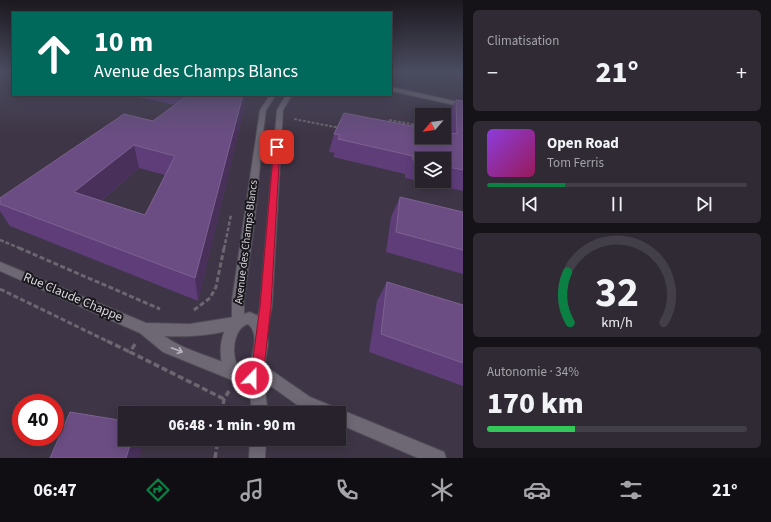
<!DOCTYPE html>
<html lang="fr">
<meta charset="utf-8">
<style>
:root{--surface:#27222c;--page:#2f2a34;--text:#f1f3f6;--muted:#a4a4a9;--line:#433f48;--accent:#0b8043}
body{margin:0;font-family:"Source Sans 3",sans-serif;background:var(--page);color:var(--text);height:100vh;display:flex;flex-direction:column;font-size:15px;white-space:nowrap}
*{box-sizing:border-box;margin:0}
p{font-size:13px;color:var(--muted)}
.icon{flex:none;width:22px;height:22px;fill:none;stroke:currentColor;stroke-width:2;stroke-linecap:round;stroke-linejoin:round}
.map{position:relative;flex:1;overflow:hidden}
.sheet{display:flex;flex-direction:column;gap:10px;padding:10px;background:#151318;width:308px}
.sheet>*{flex:none}
.guide{position:absolute;left:12px;top:12px;width:380px;height:84px;border-radius:0px;box-shadow:0 2px 10px #0003,0 0 0 1px var(--line);background:#00695c;color:#fff;overflow:hidden}
.needle{width:26px;rotate:242deg}
.fabs{position:absolute;left:415px;top:108px;display:grid;gap:8px}
.fabs a{display:grid;place-items:center;width:36px;height:36px;border-radius:0px;background:var(--surface);box-shadow:0 2px 10px #0003,0 0 0 1px var(--line);font-size:20px}
.speed{position:absolute;left:12px;top:394px;display:flex;gap:8px;font-size:20px;font-weight:700;text-align:center}
.speed>*{display:grid;place-content:center;width:52px;height:52px;border-radius:50%;background:var(--surface);box-shadow:0 2px 10px #0003,0 0 0 1px var(--line);line-height:1}
.speed .limit{border:6px solid #d22;background:#fff;color:#111}
.pin{position:absolute;display:grid;place-items:center;width:34px;height:34px;color:#fff;margin:-17px;border-radius:8px;box-shadow:0 2px 6px #0006}
.me{position:absolute;width:44px;margin:-22px;rotate:22deg;stroke-linejoin:round;filter:drop-shadow(0 0 3px #0008)}
.turn{display:flex;align-items:center;gap:14px;height:84px;padding:0 16px;font-size:18px}
.turn .icon{width:52px;height:52px;stroke-width:2.5}
.turn b{display:block;font-size:28px;line-height:34px}
.big{font-size:30px;font-weight:800;line-height:1.1}
.sheet .card{flex:1;display:flex;flex-direction:column;justify-content:center;gap:6px;min-width:0;padding:0 14px;border-radius:6px;background:var(--page)}
.sheet .dial{align-items:center;gap:0}
.dial svg{height:104px;overflow:visible;fill:none;stroke:var(--line);stroke-width:7;stroke-linecap:round;text-anchor:middle}
.dial text{fill:var(--text);stroke:none}
.song{display:flex;align-items:center;gap:12px}
.cover{width:48px;height:48px;border-radius:6px;background:linear-gradient(135deg,hsl(270 70% 55%),hsl(330 70% 35%))}
.played{height:4px;border-radius:2px;background:linear-gradient(90deg,var(--accent) 30%,var(--line) 30%)}
.keys{display:flex;justify-content:space-around;direction:ltr}
.heat{display:flex;justify-content:space-between;align-items:center;font-size:22px;direction:ltr}
.charge{height:6px;border-radius:3px;background:linear-gradient(90deg,#34c759 34%,var(--line) 0)}
.trip{position:absolute;left:118px;top:406px;width:228px;height:40px;border-radius:0px;background:var(--surface);box-shadow:0 2px 10px #0003,0 0 0 1px var(--line);font-weight:800;line-height:40px;text-align:center}
.menu{display:flex;height:64px;justify-content:space-around;align-items:center;background:#100e12;color:var(--muted)}
.menu .icon{width:28px;height:28px}
.menu .on{color:var(--accent)}
.menu b{font-size:18px;color:var(--text)}
main{display:flex;flex:1;min-height:0}
.map>svg:first-child{display:block}
.built{fill:#3e3546;fill-rule:evenodd}
.lines{fill:none;stroke-linecap:round;stroke-linejoin:round}
.lane-casing{stroke:#504c56;stroke-width:2}
.street-casing{stroke:#504c56;stroke-width:2}
.secondary-casing{stroke:#504c56;stroke-width:2}
.path-far4{stroke:#6b6670;stroke-width:1.5;stroke-dasharray:2.5 1;stroke-linecap:butt}
.path-far3{stroke:#6b6670;stroke-width:2;stroke-dasharray:3 1.5;stroke-linecap:butt}
.path-far2{stroke:#6b6670;stroke-width:2.5;stroke-dasharray:4 2;stroke-linecap:butt}
.path-far1{stroke:#6b6670;stroke-width:3;stroke-dasharray:5 2.5;stroke-linecap:butt}
.path{stroke:#6b6670;stroke-width:3.5;stroke-dasharray:6 3;stroke-linecap:butt}
.lane{fill:#6e6875;fill-rule:evenodd}
.street{fill:#6e6875;fill-rule:evenodd}
.secondary{fill:#6e6875;fill-rule:evenodd}
.wall{fill:#5e3d79;fill-rule:evenodd}
.shaded-wall{fill:#48305b}
.building{fill:#6b4d83;stroke:#7d6291;fill-rule:evenodd}
.oneway{stroke:#b9b5be}
.route{fill:#e11d48;stroke:#92132f}
.labels{text-anchor:middle;dominant-baseline:central;stroke-width:4;stroke-linejoin:round;paint-order:stroke}
.street-label{font-size:11px;fill:#d9d6dd;stroke:#1a171d}
.near-street-label{font-size:13px;fill:#d9d6dd;stroke:#1a171d}
</style>
<main>
<div class="map">
<svg width="463" height="458" viewBox="0 0 463 458">
<rect width="100%" height="100%" fill="#342e3a"/>
<path class="built" d="M0,71H13V95H391V71H463V458H0ZM422,115H444V137H422ZM422,159H444V181H422ZM21,403H55V437H21ZM125,413H339V439H125Z"/>
<g class="lines">
<defs>
<polygon id="lane" points="258,361 310,397 444,452 446,458 418,458 339,424 339,413 313,413 300,407 253,373 251,368 253,363"/>
<path id="street" d="M0,262L146,323L190,324L234,317L239,319L240,323L239,327C215,336 189,337 164,336C185,351 214,357 237,368L239,373L237,378L232,380L163,352L140,333L0,271Z"/>
<g id="secondary">
<polygon points="391,87 463,103 463,107 391,91"/>
<path d="M270,95H276L266,110L263,133L255,217L244,300V314L250,312L258,316L260,306L277,110L286,95H292L283,110L272,306L267,331L268,344L263,375L268,413H252L249,385L245,387C241,385 234,384 231,380C216,364 218,335 232,319V300L260,110ZM248,324C261,335 251,355 249,370L245,372C229,367 231,328 248,324Z"/>
<polygon points="250,439 266,439 265,458 249,458"/>
</g>
</defs>
<use href="#lane" class="lane-casing"/>
<use href="#street" class="street-casing"/>
<use href="#secondary" class="secondary-casing"/>
<polyline class="path-far4" points="416,108 416,117"/>
<g class="path-far3">
<polyline points="416,116 416,129"/>
<polyline points="294,119 340,128"/>
<polyline points="389,120 416,125"/>
</g>
<g class="path-far2">
<polyline points="0,240 22,249"/>
<polyline points="224,249 231,215"/>
</g>
<g class="path-far1">
<polyline points="19,248 160,309"/>
<polyline points="0,289 109,342"/>
<polyline points="194,310 210,298 216,287 224,248"/>
</g>
<g class="path">
<polyline points="107,341 130,352"/>
<polyline points="135,344 130,352 224,399"/>
<polyline points="222,413 224,399 229,391"/>
<polyline points="215,458 218,439"/>
</g>
<use href="#lane" class="lane"/>
<use href="#street" class="street"/>
<use href="#secondary" class="secondary"/>
</g>
<g class="wall">
<polygon points="456,71 463,71 463,79 457,79"/>
<path d="M134,95H247L198,301L10,226L0,211V198L153,121L175,105L134,96ZM139,168L165,175L145,215L101,201Z"/>
<path d="M456,100L463,101V191L405,178V174L333,157L335,153L329,152L334,134L448,132V116ZM422,159H444V181H422Z"/>
<polygon points="400,197 463,212 463,274 386,252 391,217"/>
<polygon points="387,282 463,305 463,386 369,352 377,301"/>
</g>
<g class="shaded-wall">
<polygon points="243,95 247,95 198,301 195,278"/>
<polygon points="134,145 139,168 84,215 74,192"/>
<polygon points="132,439 145,439 139,458 126,458"/>
</g>
<g class="building">
<path d="M188,95H243L195,278L0,204V198L124,114L153,121ZM134,145L175,156L145,215L74,192Z"/>
<polygon points="456,100 463,101 463,170 444,166 444,159 422,159 422,162 413,160 413,156 338,139 340,135 334,134 344,113 422,128 422,137 444,137 444,132 457,134"/>
<polygon points="400,197 463,212 463,250 396,232"/>
<polygon points="387,282 463,305 463,363 381,334"/>
<polygon points="70,412 125,421 125,439 132,439 126,458 50,458"/>
</g>
<defs><path id="oneway-shaft" d="M-6 0H5M1.5-3L5.5 0L1.5 3" fill="none" stroke-width="1.6" stroke-linecap="round" stroke-linejoin="round"/></defs>
<use class="oneway" href="#oneway-shaft" transform="translate(177 350) rotate(21)"/>
<linearGradient id="sky" x2="0" y2="1"><stop stop-color="#1d1920"/><stop offset="0.53" stop-color="#4a4c60"/><stop offset="1" stop-color="#4a4c60" stop-opacity="0"/></linearGradient>
<rect width="463" height="135" fill="url(#sky)"/>
<polygon class="route" points="274,145 280,147 271,306 264,368 257,382 252,384 247,382 245,378 252,366 260,306"/>
<g class="labels">
<g class="street-label">
<text transform="translate(246 242) rotate(-83)">Avenue des Champs Blancs</text>
</g>
<g class="near-street-label">
<text transform="translate(73 297) rotate(23)">Rue Claude Chappe</text>
</g>
</g>
</svg>
<div class="fabs">
<a><svg class="needle" viewBox="-14 -14 28 28"><path d="M0-13l5 13h-10z" fill="#e53935"/><path d="M0 13l5-13h-10z" fill="#a4a4a9"/></svg></a>
<a><svg class="icon" aria-label="layers" viewBox="0 0 24 24"><path d="M12 4l9 5-9 5-9-5zM3 14l9 5 9-5"/></svg></a>
</div>
<div class="speed"><div class="limit">40</div></div>
<div class="pin" style="left:277px;top:147px;background:#d93025"><svg class="icon" aria-label="arrive" viewBox="0 0 24 24"><path d="M6 21V4h12l-3 4 3 4H6"/></svg></div>
<svg class="me" style="left:252px;top:378px" viewBox="-20 -20 40 40"><circle r="17" fill="#e11d48" stroke="#fff" stroke-width="3"/><path d="M0-11L8 9 0 5-8 9z" fill="#fff"/></svg>
<div class="trip">06:48 · 1 min · 90 m</div>
<div class="guide">
<div class="turn"><svg class="icon" aria-label="ahead" viewBox="0 0 24 24"><path d="M12 20V5M6 11l6-6 6 6"/></svg><div><b>10 m</b>Avenue des Champs Blancs</div></div>
</div>
</div>
<section class="sheet">
<div class="card"><p>Climatisation</p>
<div class="heat"><a>−</a><b class="big">21°</b><a>+</a></div>
</div>
<div class="card">
<div class="song"><i class="cover"></i><div><b>Open Road</b><p>Tom Ferris</p></div></div>
<div class="played"></div>
<div class="keys"><svg class="icon" aria-label="previous" viewBox="0 0 24 24"><path d="M18 5L8 12l10 7zM5 5v14"/></svg><svg class="icon" aria-label="pause" viewBox="0 0 24 24"><path d="M8 5v14M16 5v14"/></svg><svg class="icon" aria-label="next" viewBox="0 0 24 24"><path d="M6 5l10 7-10 7zM19 5v14"/></svg></div>
</div>
<div class="card dial"><svg viewBox="0 0 100 80">
<path d="M14 69A42 42 0 1 1 86 69"/>
<path d="M14 69A42 42 0 0 1 12 30" stroke="#0b8043"/>
<text x="50" y="56" font-size="32" font-weight="700">32</text>
<text x="50" y="72" font-size="11">km/h</text>
</svg></div>
<div class="card"><p>Autonomie · 34%</p><b class="big">170 km</b><div class="charge"></div></div>
</section>
</main>
<nav class="menu">
<b>06:47</b>
<svg class="icon on" aria-label="directions" viewBox="0 0 24 24"><path d="M12 3l9 9-9 9-9-9zM9 14v-3h6M13 9l2 2-2 2"/></svg>
<svg class="icon" aria-label="music" viewBox="0 0 24 24"><path d="M9 18V5l10-2v13"/><circle cx="6" cy="18" r="3"/><circle cx="16" cy="16" r="3"/></svg>
<svg class="icon" aria-label="phone" viewBox="0 0 24 24"><path d="M5 4h4l2 5-3 2q2 4 5 5l2-3 5 2v4C11 20 4 13 5 4z"/></svg>
<svg class="icon" aria-label="climate" viewBox="0 0 24 24"><path d="M12 3v18M4 7l16 10M4 17L20 7"/></svg>
<svg class="icon" aria-label="car" viewBox="0 0 24 24"><path d="M5 17H2v-5l4-1 3-4h7l3 4 3 1v5h-3M9 17h6M6 11h13"/><circle cx="7" cy="17" r="2"/><circle cx="17" cy="17" r="2"/></svg>
<svg class="icon" aria-label="filters" viewBox="0 0 24 24"><path d="M4 7h16M4 17h16"/><circle cx="9" cy="7" r="2"/><circle cx="15" cy="17" r="2"/></svg>
<b>21°</b>
</nav>
